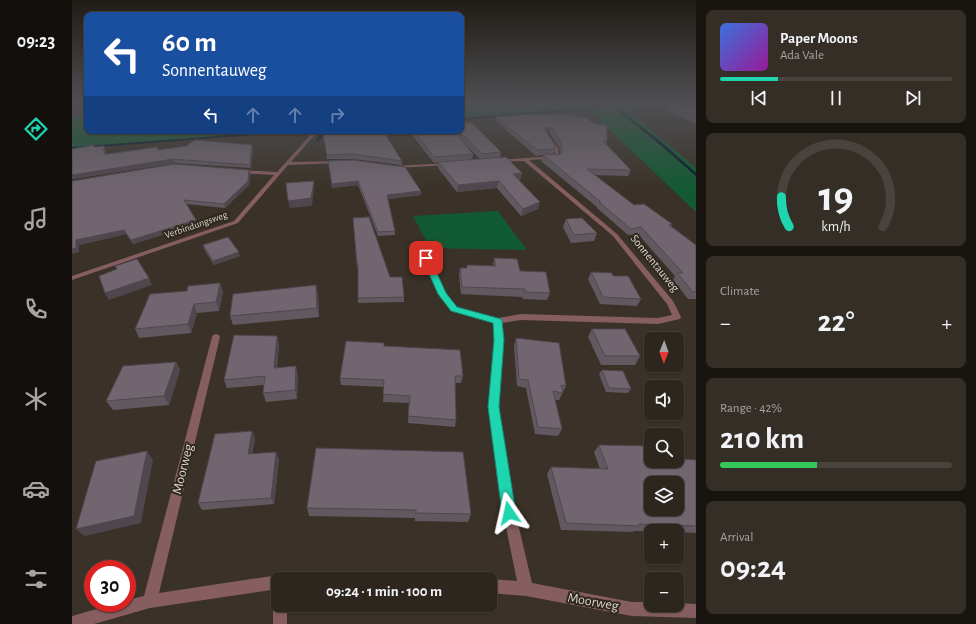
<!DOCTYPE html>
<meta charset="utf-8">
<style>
:root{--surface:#2c261e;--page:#342e27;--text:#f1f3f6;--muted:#a6a5a4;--line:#48433c;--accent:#1fd5b0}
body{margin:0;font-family:"Alegreya Sans",sans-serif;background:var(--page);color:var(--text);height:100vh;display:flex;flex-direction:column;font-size:15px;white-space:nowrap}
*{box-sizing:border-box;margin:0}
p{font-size:13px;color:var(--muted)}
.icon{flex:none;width:22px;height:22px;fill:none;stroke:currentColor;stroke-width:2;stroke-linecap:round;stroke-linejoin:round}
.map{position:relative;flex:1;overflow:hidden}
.details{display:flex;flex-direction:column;gap:10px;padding:10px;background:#181510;width:280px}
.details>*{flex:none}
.guide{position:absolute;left:12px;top:12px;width:380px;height:122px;border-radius:8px;box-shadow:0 1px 3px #0004,0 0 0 1px var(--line);background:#1a4fa0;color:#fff;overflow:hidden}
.needle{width:26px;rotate:181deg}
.fabs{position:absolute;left:572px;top:332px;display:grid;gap:8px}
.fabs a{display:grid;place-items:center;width:40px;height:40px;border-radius:8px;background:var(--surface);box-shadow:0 1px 3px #0004,0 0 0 1px var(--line);font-size:20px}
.speed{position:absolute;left:12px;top:560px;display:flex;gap:8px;font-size:20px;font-weight:700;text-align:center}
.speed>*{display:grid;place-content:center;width:52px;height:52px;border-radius:50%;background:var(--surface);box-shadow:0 1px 3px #0004,0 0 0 1px var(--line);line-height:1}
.speed .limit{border:6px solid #d22;background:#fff;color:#111}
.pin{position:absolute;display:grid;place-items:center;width:34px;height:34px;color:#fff;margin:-17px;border-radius:8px;box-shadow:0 2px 6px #0006}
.me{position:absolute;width:44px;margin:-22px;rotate:349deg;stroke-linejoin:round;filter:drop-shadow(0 0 3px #0008)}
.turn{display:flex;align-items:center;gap:14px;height:84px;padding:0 12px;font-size:18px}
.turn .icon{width:52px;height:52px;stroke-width:2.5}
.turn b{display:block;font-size:28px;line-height:34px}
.lanes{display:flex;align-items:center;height:38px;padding:0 12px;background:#0003;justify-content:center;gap:20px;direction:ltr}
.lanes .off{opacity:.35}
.big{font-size:30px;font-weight:700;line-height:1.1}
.details .widget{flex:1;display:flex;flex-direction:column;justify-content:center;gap:6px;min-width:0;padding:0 14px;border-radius:8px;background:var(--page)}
.details .dial{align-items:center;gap:0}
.dial svg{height:104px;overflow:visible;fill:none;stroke:var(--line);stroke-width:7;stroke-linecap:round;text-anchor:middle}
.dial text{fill:var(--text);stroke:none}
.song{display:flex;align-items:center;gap:12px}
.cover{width:48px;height:48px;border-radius:6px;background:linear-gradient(135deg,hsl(220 70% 55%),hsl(300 70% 35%))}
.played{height:4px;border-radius:2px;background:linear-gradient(90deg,var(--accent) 25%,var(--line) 25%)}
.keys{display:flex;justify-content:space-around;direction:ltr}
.heat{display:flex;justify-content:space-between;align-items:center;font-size:22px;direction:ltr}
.charge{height:6px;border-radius:3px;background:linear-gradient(90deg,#34c759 42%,var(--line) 0)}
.trip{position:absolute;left:199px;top:572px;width:226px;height:40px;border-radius:8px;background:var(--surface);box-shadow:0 1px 3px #0004,0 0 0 1px var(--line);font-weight:700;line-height:40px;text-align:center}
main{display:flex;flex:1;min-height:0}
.dock{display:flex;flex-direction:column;width:72px;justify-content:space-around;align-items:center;background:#120f0c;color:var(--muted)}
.dock .icon{width:28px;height:28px}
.dock .current{color:var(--accent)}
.dock b{font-size:18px;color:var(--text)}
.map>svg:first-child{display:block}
.green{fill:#125a34}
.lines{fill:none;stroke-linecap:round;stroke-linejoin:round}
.stream{fill:#001a2a;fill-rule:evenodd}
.minor{fill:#865d60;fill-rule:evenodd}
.wall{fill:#615860;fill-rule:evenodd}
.shaded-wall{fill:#4f474e}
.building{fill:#716670;stroke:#4f474e;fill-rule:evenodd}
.route{fill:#1fd5b0;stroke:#148a72}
.labels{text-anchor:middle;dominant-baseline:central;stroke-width:4;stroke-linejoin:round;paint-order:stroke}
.far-street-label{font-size:10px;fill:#d9d4cd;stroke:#30281e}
.street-label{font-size:12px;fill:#d9d4cd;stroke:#30281e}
.near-street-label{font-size:14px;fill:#d9d4cd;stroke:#30281e}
</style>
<main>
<nav class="dock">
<b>09:23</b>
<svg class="icon current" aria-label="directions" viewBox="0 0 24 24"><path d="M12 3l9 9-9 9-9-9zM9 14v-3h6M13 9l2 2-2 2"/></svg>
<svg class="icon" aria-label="music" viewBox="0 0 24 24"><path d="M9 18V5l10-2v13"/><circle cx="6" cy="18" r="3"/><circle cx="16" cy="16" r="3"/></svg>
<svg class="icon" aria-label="phone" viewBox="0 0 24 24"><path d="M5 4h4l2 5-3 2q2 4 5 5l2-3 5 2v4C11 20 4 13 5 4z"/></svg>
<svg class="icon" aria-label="climate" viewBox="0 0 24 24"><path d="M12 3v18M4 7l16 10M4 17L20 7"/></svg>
<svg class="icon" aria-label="car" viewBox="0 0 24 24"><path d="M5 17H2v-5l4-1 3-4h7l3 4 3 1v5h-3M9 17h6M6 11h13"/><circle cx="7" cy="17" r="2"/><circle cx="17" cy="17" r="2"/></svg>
<svg class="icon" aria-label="filters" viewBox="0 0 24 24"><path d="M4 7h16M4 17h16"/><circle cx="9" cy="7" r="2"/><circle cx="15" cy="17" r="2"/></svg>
</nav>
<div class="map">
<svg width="624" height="624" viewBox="0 0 624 624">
<rect width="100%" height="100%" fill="#3a3228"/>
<g class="green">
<polygon points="389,103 615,103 622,106 554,109 624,168 624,212 518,111 389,119"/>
<polygon points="15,114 15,131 218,131 0,148 0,115"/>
<polygon points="426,211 455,250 358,248 341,216"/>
</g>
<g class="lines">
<g class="stream">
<polygon points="526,107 525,109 389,120 389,118"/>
<polygon points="551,108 553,109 549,110 588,141 624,173 624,176 586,143 545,110"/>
<polygon points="209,131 225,131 223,132 0,149 0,147"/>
<polygon points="251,131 255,131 247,141 245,141 244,140"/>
</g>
<g class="minor">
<polygon points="621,103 624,103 624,104 622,104"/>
<polygon points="242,131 246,131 219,162 266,161 268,161 268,163 216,165 166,223 0,280 0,276 162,221 202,175 167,173 164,171 165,170 205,172"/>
<polygon points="477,136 486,148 487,158 457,160 545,234 601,301 609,317 608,319 586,324 449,320 430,323 431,340 426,407 440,498 460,583 560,602 579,602 579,605 605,605 605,603 624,604 624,618 560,616 454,596 418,593 418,579 445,581 428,498 416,407 423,340 422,323 379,311 366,294 351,258 352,250 355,248 358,250 357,258 373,293 385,307 426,318 449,314 586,318 600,315 595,304 541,236 452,161 426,162 424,161 426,160 483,156 482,148 475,137"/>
<polygon points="377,163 379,163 379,165 323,168 321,167 323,166"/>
<polygon points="144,334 147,335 148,337 87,593 206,575 211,577 212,579 206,579 206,589 78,608 22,624 0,624 0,616 46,603 55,603 55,600 72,596 140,337 141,335"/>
<polygon points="329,571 343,572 348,574 350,579 281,579 283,574 288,572"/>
<polygon points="206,599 206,605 215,605 215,624 201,624 201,605 203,600"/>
</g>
</g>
<g class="wall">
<polygon points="624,104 624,124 594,110 596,105"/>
<path d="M424,117H505L535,141L534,144L559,170L556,176L523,175L562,205L600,224L599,226L624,245V299H616L601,280L603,276L566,234L556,235L525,208V207L469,161L471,155L464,156L424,121ZM475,132H477L487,147L488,154H481L483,149Z"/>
<path d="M337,131H389L429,152L428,158L450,173L448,180H447L466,209L449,216L425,188L385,192L366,168V162L362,163ZM389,140L408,159L400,160L401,154Z"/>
<polygon points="251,134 330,161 330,165 281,159 255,159"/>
<polygon points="23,147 33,149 34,154 36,154 85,147 86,150 181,149 179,168 103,163 0,179 0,149"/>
<polygon points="256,161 349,195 316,199 323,231 323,235 306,236 286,185 260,188"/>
<polygon points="177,170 178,174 177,185 153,208 114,204 125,224 61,244 54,234 7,245 7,252 0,181"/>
<polygon points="281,218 318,277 332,297 332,302 286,303 286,268 285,268"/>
<polygon points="494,219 525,233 522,241 499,243 491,227"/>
<polygon points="131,245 168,256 142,265 132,249"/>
<polygon points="422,258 448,271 478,293 475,300 451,299 450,297 389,294 387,275 388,268 395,268 395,265 421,266"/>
<polygon points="519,272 541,276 569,299 565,306 528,304 516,279"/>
<polygon points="148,283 151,292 147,311 125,313 119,333 67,338 63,329 115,291"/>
<polygon points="246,293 247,317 161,325 158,316"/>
<polygon points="520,329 568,356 563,365 529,365 516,337"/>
<polygon points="205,336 207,345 205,368 226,374 225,399 194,402 191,393 192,385 155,388 152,380"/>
<polygon points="444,338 494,386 487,400 483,400 490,429 486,436 463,434 454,388 445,386 442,346"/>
<polygon points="312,346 391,376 389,383 383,383 384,420 383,427 336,423 337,403 311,402 312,387 269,385 268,378"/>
<polygon points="104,362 108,370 97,405 41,410 34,401"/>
<polygon points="530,370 559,389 556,393 534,392 527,374"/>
<polygon points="180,431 183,439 180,454 207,459 202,504 130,510 126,503"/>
<polygon points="527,445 579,461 624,460 624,533 605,532 605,531 562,531 560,532 489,530 475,474 479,467 528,469 522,452"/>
<polygon points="244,448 399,514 396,522 343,521 343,518 237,516 235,508"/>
</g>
<g class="shaded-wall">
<polygon points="479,127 477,132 473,133 474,128"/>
<polygon points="390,134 389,140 386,141 387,135"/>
<polygon points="180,145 181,149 179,168 178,165"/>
<polygon points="32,146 33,149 34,158 32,154"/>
<polygon points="101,159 103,163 0,179 0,175"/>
<polygon points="177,170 178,174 177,185 153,208 152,204"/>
<polygon points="450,173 448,180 440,180 441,174"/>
<polygon points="242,181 242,188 240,206 218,208 216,201"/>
<polygon points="286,181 286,185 260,188 260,184"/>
<polygon points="427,181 425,188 385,192 386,185"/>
<polygon points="349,191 349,195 315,199 315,195"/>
<polygon points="468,202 466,209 449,216 451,209"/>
<polygon points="124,220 125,224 61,244 59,240"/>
<polygon points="52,230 54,234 7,245 7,252 0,254 0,249 4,240"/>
<polygon points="167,252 168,256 142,265 141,261"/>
<polygon points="77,278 80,285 37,300 33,293"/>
<polygon points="148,283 151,292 147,311 144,302"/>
<polygon points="244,285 246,293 247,317 245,308"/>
<polygon points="122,304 125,313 119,333 116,324"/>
<polygon points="205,336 207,345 204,377 202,368"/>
<polygon points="104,362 108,370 97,405 92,396"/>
<polygon points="224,366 226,374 225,399 223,390"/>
<polygon points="180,431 183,439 179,462 176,454"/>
<polygon points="75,451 81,460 69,523 13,536 4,529"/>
<polygon points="204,452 207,459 202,504 199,498"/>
</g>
<g class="building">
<polygon points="624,104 624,118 596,105"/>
<polygon points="461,114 503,115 505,117 513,117 523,124 535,125 535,141 531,141 559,170 515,169 562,205 572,204 600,224 597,225 624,245 624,292 621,292 605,273 611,273 569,227 559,229 527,202 529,202 471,155 489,154 490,152 489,142 479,127 474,128 473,130 482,143 483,149 465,150 424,117"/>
<polygon points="389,123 400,123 429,152 410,154 390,134 387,135 387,137 401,154 362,157 342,131 389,131"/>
<polygon points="263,131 311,131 330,161 281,154 255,155 251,134 262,134"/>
<polygon points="123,140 180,145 178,165 101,159 0,175 0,149 22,145 22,147 32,146 32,154 36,154 85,147 86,150 114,146"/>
<polygon points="434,157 450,173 441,174 468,202 451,209 427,181 386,185 366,162"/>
<polygon points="281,160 333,167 349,191 315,195 323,231 306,232 286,181 260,184 256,161"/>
<polygon points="102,164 177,170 176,181 152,204 112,200 124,220 59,240 52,230 4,240 4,248 0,249 0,181"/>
<polygon points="242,181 239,198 216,201 214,183"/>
<polygon points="297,217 318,277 330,277 332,297 286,298 286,264 285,264 281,218"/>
<polygon points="510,218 525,233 502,235 494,219"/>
<polygon points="156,237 167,252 141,261 131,245"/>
<polygon points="422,258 445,259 448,271 474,272 478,293 453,292 453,289 390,287 388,268 395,268 395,265 424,266"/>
<polygon points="65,259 77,278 33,293 27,276 45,269 43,266"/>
<polygon points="519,272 540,273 541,276 556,276 569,299 531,297"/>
<polygon points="148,283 144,302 122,304 116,324 63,329 78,294 115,291 116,286"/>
<polygon points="244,285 245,308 158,316 161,294"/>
<polygon points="520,329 553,329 568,356 533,356"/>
<polygon points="162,335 205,336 202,368 224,366 223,390 191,393 193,376 152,380"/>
<polygon points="444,338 487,343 494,386 489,385 491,393 481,391 490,429 466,427 456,380 447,379"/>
<polygon points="274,341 312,343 312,346 388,350 391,376 383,376 384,420 336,416 338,396 311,394 312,380 268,378"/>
<polygon points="104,362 92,396 34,401 51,366"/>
<polygon points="530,370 551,371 559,389 537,388"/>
<polygon points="180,431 176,454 204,452 199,498 126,503 143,434"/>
<path d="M527,445L579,446V461H605V459L624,460V526L567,524V526L494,523L479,467L536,469ZM579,483H605V509H579Z"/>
<polygon points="244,448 391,452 399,514 344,513 344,510 235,508"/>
<polygon points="75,451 62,516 4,529 24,461"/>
</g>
<linearGradient id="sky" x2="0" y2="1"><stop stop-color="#201c16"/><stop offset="0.54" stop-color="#4f4f53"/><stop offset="1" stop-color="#4f4f53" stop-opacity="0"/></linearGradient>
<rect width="624" height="190" fill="url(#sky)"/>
<polygon class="route" points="354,255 358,258 374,293 385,307 429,319 430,321 432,340 427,407 444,513 442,518 437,520 432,518 430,513 416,407 422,340 421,323 379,311 366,294 350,258"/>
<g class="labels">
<g class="far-street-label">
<text transform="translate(124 225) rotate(-19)">Verbindungsweg</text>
</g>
<g class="street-label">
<text transform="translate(583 263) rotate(51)">Sonnentauweg</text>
</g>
<g class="near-street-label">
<text transform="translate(111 469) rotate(-76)">Moorweg</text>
<text transform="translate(521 602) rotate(10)">Moorweg</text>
</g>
</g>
</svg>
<div class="fabs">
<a><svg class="needle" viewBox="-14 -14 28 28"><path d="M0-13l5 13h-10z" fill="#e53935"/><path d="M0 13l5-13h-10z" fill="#a6a5a4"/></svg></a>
<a><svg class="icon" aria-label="sound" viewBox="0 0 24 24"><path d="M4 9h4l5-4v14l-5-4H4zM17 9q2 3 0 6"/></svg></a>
<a><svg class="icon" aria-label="search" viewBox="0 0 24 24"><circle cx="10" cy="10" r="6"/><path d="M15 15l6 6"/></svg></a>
<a><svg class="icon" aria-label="layers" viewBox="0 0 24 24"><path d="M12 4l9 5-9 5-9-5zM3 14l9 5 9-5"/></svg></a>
<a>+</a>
<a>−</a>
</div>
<div class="speed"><div class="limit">30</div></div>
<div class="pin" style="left:354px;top:258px;background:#d93025"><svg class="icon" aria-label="arrive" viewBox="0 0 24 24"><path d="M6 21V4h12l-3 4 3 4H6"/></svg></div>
<svg class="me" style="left:437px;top:513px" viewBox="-20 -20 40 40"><path d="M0-17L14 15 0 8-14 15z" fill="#1fd5b0" stroke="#fff" stroke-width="4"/></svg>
<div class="trip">09:24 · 1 min · 100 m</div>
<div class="guide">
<div class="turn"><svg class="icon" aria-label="left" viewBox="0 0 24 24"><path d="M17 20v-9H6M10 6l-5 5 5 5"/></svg><div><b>60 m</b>Sonnentauweg</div></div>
<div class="lanes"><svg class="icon" aria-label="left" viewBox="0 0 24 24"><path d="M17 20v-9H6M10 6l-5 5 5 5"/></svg><svg class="icon off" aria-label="ahead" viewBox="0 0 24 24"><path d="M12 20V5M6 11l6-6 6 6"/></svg><svg class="icon off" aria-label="ahead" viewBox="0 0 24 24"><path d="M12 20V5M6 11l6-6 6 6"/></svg><svg class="icon off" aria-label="right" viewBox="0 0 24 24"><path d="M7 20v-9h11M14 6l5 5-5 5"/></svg></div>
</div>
</div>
<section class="details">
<div class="widget">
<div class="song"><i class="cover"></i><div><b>Paper Moons</b><p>Ada Vale</p></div></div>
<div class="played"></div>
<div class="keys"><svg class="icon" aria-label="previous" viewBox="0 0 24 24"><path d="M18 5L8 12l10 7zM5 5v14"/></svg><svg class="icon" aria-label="pause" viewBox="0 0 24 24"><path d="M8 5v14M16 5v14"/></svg><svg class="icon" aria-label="next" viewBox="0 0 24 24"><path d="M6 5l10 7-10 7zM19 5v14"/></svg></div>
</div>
<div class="widget dial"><svg viewBox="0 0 100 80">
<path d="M14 69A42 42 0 1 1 86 69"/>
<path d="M14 69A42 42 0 0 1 8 46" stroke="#1fd5b0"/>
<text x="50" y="56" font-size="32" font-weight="700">19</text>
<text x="50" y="72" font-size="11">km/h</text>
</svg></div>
<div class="widget"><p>Climate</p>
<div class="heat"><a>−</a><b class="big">22°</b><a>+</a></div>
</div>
<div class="widget"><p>Range · 42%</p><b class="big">210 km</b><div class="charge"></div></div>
<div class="widget"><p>Arrival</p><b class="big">09:24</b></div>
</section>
</main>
